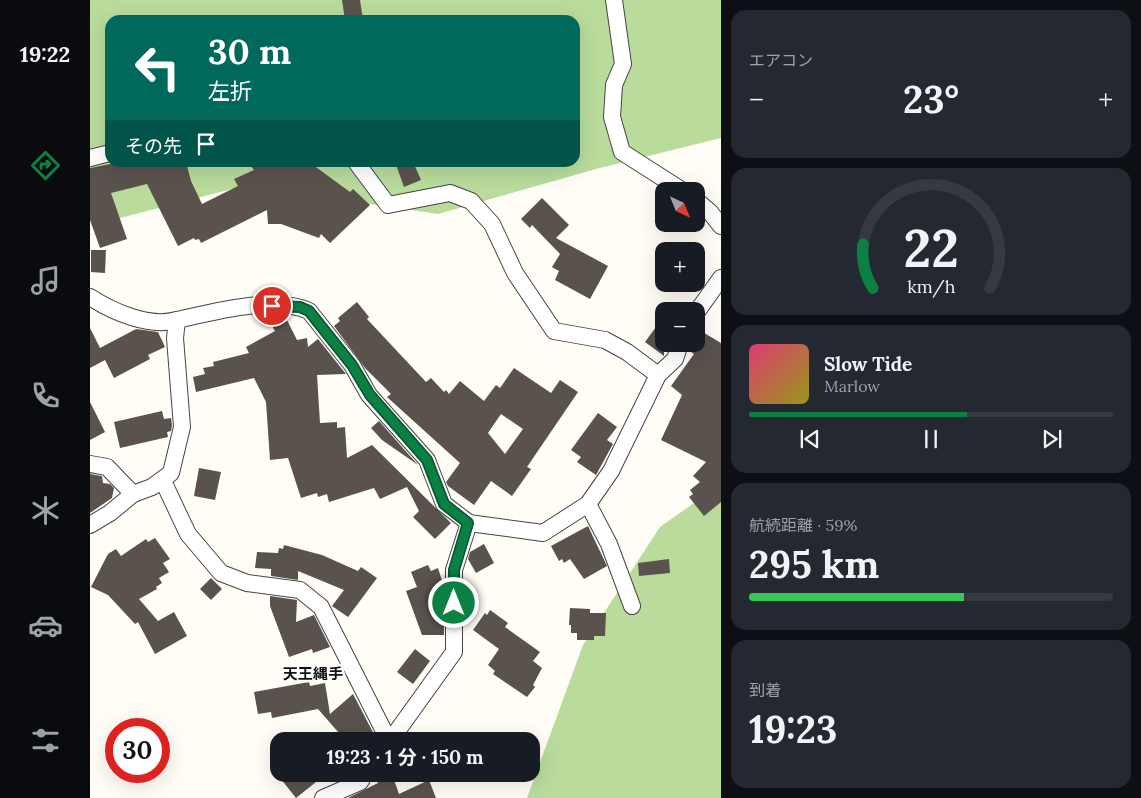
<!DOCTYPE html>
<html lang="ja">
<meta charset="utf-8">
<style>
:root{--surface:#171b24;--page:#242831;--text:#f1f3f6;--muted:#9ea1a6;--line:#363941;--accent:#0b8043}
body{margin:0;font-family:Lora,"Noto Sans JP",serif;background:var(--page);color:var(--text);height:100vh;display:flex;flex-direction:column;font-size:19px;white-space:nowrap}
*{box-sizing:border-box;margin:0}
p{font-size:16px;color:var(--muted)}
.icon{flex:none;width:28px;height:28px;fill:none;stroke:currentColor;stroke-width:2;stroke-linecap:round;stroke-linejoin:round}
.map{position:relative;flex:1;overflow:hidden}
.side{display:flex;flex-direction:column;gap:10px;padding:10px;background:#0d0f14;width:420px}
.side>*{flex:none}
.hud{position:absolute;left:15px;top:15px;width:475px;height:152px;border-radius:15px;box-shadow:0 5px 20px #0002;background:#00695c;color:#fff;overflow:hidden}
.needle{width:32px;rotate:137deg}
.fabs{position:absolute;left:565px;top:182px;display:grid;gap:10px}
.fabs a{display:grid;place-items:center;width:50px;height:50px;border-radius:10px;background:var(--surface);box-shadow:0 5px 20px #0002;font-size:25px}
.speed{position:absolute;left:15px;top:718px;display:flex;gap:10px;font-size:25px;font-weight:700;text-align:center}
.speed>*{display:grid;place-content:center;width:65px;height:65px;border-radius:50%;background:var(--surface);box-shadow:0 5px 20px #0002;line-height:1}
.speed .limit{border:8px solid #d22;background:#fff;color:#111}
.pin{position:absolute;display:grid;place-items:center;width:42px;height:42px;color:#fff;margin:-21px;border:2px solid #fff;border-radius:50%;box-shadow:0 1px 5px #0007}
.me{position:absolute;width:55px;margin:-28px;rotate:0deg;stroke-linejoin:round;filter:drop-shadow(0 0 4px #0008)}
.turn{display:flex;align-items:center;gap:18px;height:105px;padding:0 20px;font-size:22px}
.turn .icon{width:65px;height:65px;stroke-width:2.5}
.turn b{display:block;font-size:35px;line-height:42px}
.then{display:flex;align-items:center;height:48px;padding:0 20px;background:#0003;gap:10px;font-size:19px}
.big{font-size:38px;font-weight:700;line-height:1.1}
.side .tile{flex:1;display:flex;flex-direction:column;justify-content:center;gap:8px;min-width:0;padding:0 18px;border-radius:15px;background:var(--page)}
.side .dial{align-items:center;gap:0}
.dial svg{height:130px;overflow:visible;fill:none;stroke:var(--line);stroke-width:7;stroke-linecap:round;text-anchor:middle}
.dial text{fill:var(--text);stroke:none}
.song{display:flex;align-items:center;gap:15px}
.cover{width:60px;height:60px;border-radius:8px;background:linear-gradient(135deg,hsl(340 70% 55%),hsl(60 70% 35%))}
.played{height:5px;border-radius:2px;background:linear-gradient(90deg,var(--accent) 60%,var(--line) 60%)}
.keys{display:flex;justify-content:space-around;direction:ltr}
.heat{display:flex;justify-content:space-between;align-items:center;font-size:28px;direction:ltr}
.charge{height:8px;border-radius:4px;background:linear-gradient(90deg,#34c759 59%,var(--line) 0)}
.trip{position:absolute;left:180px;top:732px;width:270px;height:50px;border-radius:15px;background:var(--surface);box-shadow:0 5px 20px #0002;font-weight:700;line-height:50px;text-align:center}
main{display:flex;flex:1;min-height:0}
.tabs{display:flex;flex-direction:column;width:90px;justify-content:space-around;align-items:center;background:#090b0e;color:var(--muted)}
.tabs .icon{width:35px;height:35px}
.tabs .selected{color:var(--accent)}
.tabs b{font-size:22px;color:var(--text)}
.map>svg:first-child{display:block}
.forest{fill:#b9dc9c;fill-rule:evenodd}
.building{fill:#5a524d;fill-rule:evenodd}
.lines{fill:none;stroke-linecap:round;stroke-linejoin:round}
.minor-casing{stroke:#444;stroke-width:18}
.minor{stroke:#fff;stroke-width:16}
.route-casing{stroke:#07532c;stroke-width:12}
.route{stroke:#0b8043;stroke-width:9}
.labels{text-anchor:middle;dominant-baseline:central;stroke-width:5;stroke-linejoin:round;paint-order:stroke}
.neighbourhood-label{font-size:15px;font-weight:bold;fill:#111;stroke:#fff}
</style>
<main>
<nav class="tabs">
<b>19:22</b>
<svg class="icon selected" aria-label="directions" viewBox="0 0 24 24"><path d="M12 3l9 9-9 9-9-9zM9 14v-3h6M13 9l2 2-2 2"/></svg>
<svg class="icon" aria-label="music" viewBox="0 0 24 24"><path d="M9 18V5l10-2v13"/><circle cx="6" cy="18" r="3"/><circle cx="16" cy="16" r="3"/></svg>
<svg class="icon" aria-label="phone" viewBox="0 0 24 24"><path d="M5 4h4l2 5-3 2q2 4 5 5l2-3 5 2v4C11 20 4 13 5 4z"/></svg>
<svg class="icon" aria-label="climate" viewBox="0 0 24 24"><path d="M12 3v18M4 7l16 10M4 17L20 7"/></svg>
<svg class="icon" aria-label="car" viewBox="0 0 24 24"><path d="M5 17H2v-5l4-1 3-4h7l3 4 3 1v5h-3M9 17h6M6 11h13"/><circle cx="7" cy="17" r="2"/><circle cx="17" cy="17" r="2"/></svg>
<svg class="icon" aria-label="filters" viewBox="0 0 24 24"><path d="M4 7h16M4 17h16"/><circle cx="9" cy="7" r="2"/><circle cx="15" cy="17" r="2"/></svg>
</nav>
<div class="map">
<svg width="631" height="798" viewBox="0 0 631 798">
<rect width="100%" height="100%" fill="#fffdf5"/>
<g class="forest">
<path d="M0,0H631V138L506,169L348,214L266,202L180,179L30,218L0,220ZM20,20H485V162H20Z"/>
<polygon points="631,484 631,798 437,798 493,645 570,527"/>
</g>
<g class="building">
<polygon points="252,0 270,0 273,20 255,20"/>
<polygon points="31,162 96,162 101,181 112,204 148,186 144,179 164,170 158,162 219,162 260,192 263,189 280,205 240,243 231,234 229,238 191,224 178,224 177,210 111,243 109,239 105,240 104,238 88,246 57,184 21,193 37,239 10,248 0,220 0,168"/>
<polygon points="305,162 323,162 331,180 314,187"/>
<polygon points="452,198 479,225 466,238 518,266 500,299 465,280 469,271 462,267 470,254 442,225 440,228 431,219"/>
<polygon points="1,250 16,250 15,273 1,272"/>
<path d="M267,302L279,317L277,319L336,382L341,378L354,392L356,390L359,394L370,381L394,401L406,385L410,388L424,368L461,393L470,380L488,392L437,467L441,469L422,496L401,481L384,505L358,486L356,482L370,463L297,397L301,394L275,368L244,326L250,321L248,318ZM411,414L433,429L415,454L398,433Z"/>
<polygon points="195,316 207,340 217,338 218,347 228,339 256,374 227,375 230,423 247,422 247,428 255,427 257,458 282,445 361,523 345,539 323,517 329,511 317,487 290,499 284,488 239,502 237,494 228,497 227,493 211,498 198,458 180,460 176,402 164,378 106,392 103,377 115,374 113,368 124,366 123,362 159,353 156,347 185,331 181,324"/>
<polygon points="574,316 574,356 555,342"/>
<polygon points="0,328 10,348 46,329 68,332 75,347 58,355 60,359 24,378 15,360 0,368"/>
<polygon points="606,328 631,343 631,502 614,516 599,497 603,494 600,490 610,482 603,476 616,462 571,440 592,395 581,386 604,354 598,350 600,344 606,344"/>
<polygon points="0,402 15,432 0,440"/>
<polygon points="72,411 74,419 81,418 82,426 81,431 77,432 78,437 30,448 24,422"/>
<polygon points="508,413 527,427 517,440 523,444 506,475 487,462 491,457 481,450"/>
<polygon points="289,421 328,465 292,440 281,428"/>
<polygon points="109,468 131,472 125,500 104,496"/>
<polygon points="0,474 12,476 13,483 20,484 24,488 22,498 0,513"/>
<polygon points="498,526 517,566 494,579 480,559 474,563 472,559 469,561 461,546"/>
<polygon points="65,538 80,559 73,563 79,572 69,578 72,583 66,587 67,589 49,599 68,621 84,612 97,636 65,654 48,622 45,624 18,595 1,587 18,554 26,549 31,556 56,539 58,542"/>
<polygon points="394,544 404,563 386,573 378,559 380,552"/>
<polygon points="194,545 232,555 268,571 271,567 287,578 258,617 242,606 254,590 208,571 208,580 181,576 181,569 165,568 167,552 188,553 189,548 193,549"/>
<polygon points="579,559 580,573 549,576 548,563"/>
<polygon points="338,565 341,571 348,568 354,587 354,592 346,595 354,619 354,635 332,635 316,591 327,587 321,572"/>
<polygon points="121,578 132,589 121,600 110,589"/>
<polygon points="180,596 207,600 206,622 224,615 240,647 223,653 222,649 199,657 180,606"/>
<polygon points="480,608 500,609 500,613 516,613 515,636 504,636 504,640 487,640 487,633 481,633 481,625 479,625"/>
<polygon points="400,610 418,623 415,627 450,652 443,661 452,668 443,685 445,687 437,697 403,674 405,671 398,665 409,649 383,630 395,613 397,615"/>
<polygon points="325,649 340,661 323,684 307,672"/>
<polygon points="219,682 220,686 235,683 240,714 263,694 287,740 274,741 268,734 256,741 228,709 182,718 181,712 168,714 164,692"/>
<polygon points="187,774 236,774 206,798"/>
<polygon points="296,774 302,774 309,794 339,780 346,798 258,798 288,783 286,778"/>
</g>
<g class="lines">
<defs>
<g id="minor">
<polyline points="524,0 533,64 524,85 522,117 532,152 593,191"/>
<polyline points="0,158 20,153"/>
<polyline points="266,162 298,205 360,193 381,201 402,224 425,273 464,331 515,340 537,352 568,375 585,359 590,344"/>
<polyline points="606,200 620,212 631,226"/>
<path d="M0,297C23,312 60,328 87,320L85,338L92,427L81,473L62,487L43,494L20,513L0,525"/>
<polyline points="606,313 631,278"/>
<path d="M87,320C123,312 186,295 219,311L262,365L279,395L337,460L354,504L379,523L453,533L498,504L521,471L568,375"/>
<polyline points="0,464 17,467 43,494"/>
<polyline points="73,481 98,534 131,573 157,583 210,590 231,607 299,741"/>
<polyline points="498,504 519,544 542,606"/>
<polyline points="300,741 364,652 364,570 379,523"/>
<polyline points="233,798 270,782 275,774"/>
</g>
</defs>
<use href="#minor" class="minor-casing"/>
<use href="#minor" class="minor"/>
</g>
<g class="lines">
<defs>
<polyline id="route" points="182,306 210,307 219,311 262,365 280,395 337,460 354,504 378,523 364,570 364,603"/>
</defs>
<use href="#route" class="route-casing"/>
<use href="#route" class="route"/>
</g>
<g class="labels">
<g class="neighbourhood-label">
<text x="223" y="673">天王縄手</text>
</g>
</g>
</svg>
<div class="fabs">
<a><svg class="needle" viewBox="-14 -14 28 28"><path d="M0-13l5 13h-10z" fill="#e53935"/><path d="M0 13l5-13h-10z" fill="#9ea1a6"/></svg></a>
<a>+</a>
<a>−</a>
</div>
<div class="speed"><div class="limit">30</div></div>
<div class="pin" style="left:182px;top:306px;background:#d93025"><svg class="icon" aria-label="arrive" viewBox="0 0 24 24"><path d="M6 21V4h12l-3 4 3 4H6"/></svg></div>
<svg class="me" style="left:364px;top:603px" viewBox="-20 -20 40 40"><circle r="17" fill="#0b8043" stroke="#fff" stroke-width="3"/><path d="M0-11L8 9 0 5-8 9z" fill="#fff"/></svg>
<div class="trip">19:23 · 1 分 · 150 m</div>
<div class="hud">
<div class="turn"><svg class="icon" aria-label="left" viewBox="0 0 24 24"><path d="M17 20v-9H6M10 6l-5 5 5 5"/></svg><div><b>30 m</b>左折</div></div>
<div class="then">その先<svg class="icon" aria-label="arrive" viewBox="0 0 24 24"><path d="M6 21V4h12l-3 4 3 4H6"/></svg></div>
</div>
</div>
<section class="side">
<div class="tile"><p>エアコン</p>
<div class="heat"><a>−</a><b class="big">23°</b><a>+</a></div>
</div>
<div class="tile dial"><svg viewBox="0 0 100 80">
<path d="M14 69A42 42 0 1 1 86 69"/>
<path d="M14 69A42 42 0 0 1 8 42" stroke="#0b8043"/>
<text x="50" y="56" font-size="32" font-weight="700">22</text>
<text x="50" y="72" font-size="11">km/h</text>
</svg></div>
<div class="tile">
<div class="song"><i class="cover"></i><div><b>Slow Tide</b><p>Marlow</p></div></div>
<div class="played"></div>
<div class="keys"><svg class="icon" aria-label="previous" viewBox="0 0 24 24"><path d="M18 5L8 12l10 7zM5 5v14"/></svg><svg class="icon" aria-label="pause" viewBox="0 0 24 24"><path d="M8 5v14M16 5v14"/></svg><svg class="icon" aria-label="next" viewBox="0 0 24 24"><path d="M6 5l10 7-10 7zM19 5v14"/></svg></div>
</div>
<div class="tile"><p>航続距離 · 59%</p><b class="big">295 km</b><div class="charge"></div></div>
<div class="tile"><p>到着</p><b class="big">19:23</b></div>
</section>
</main>
